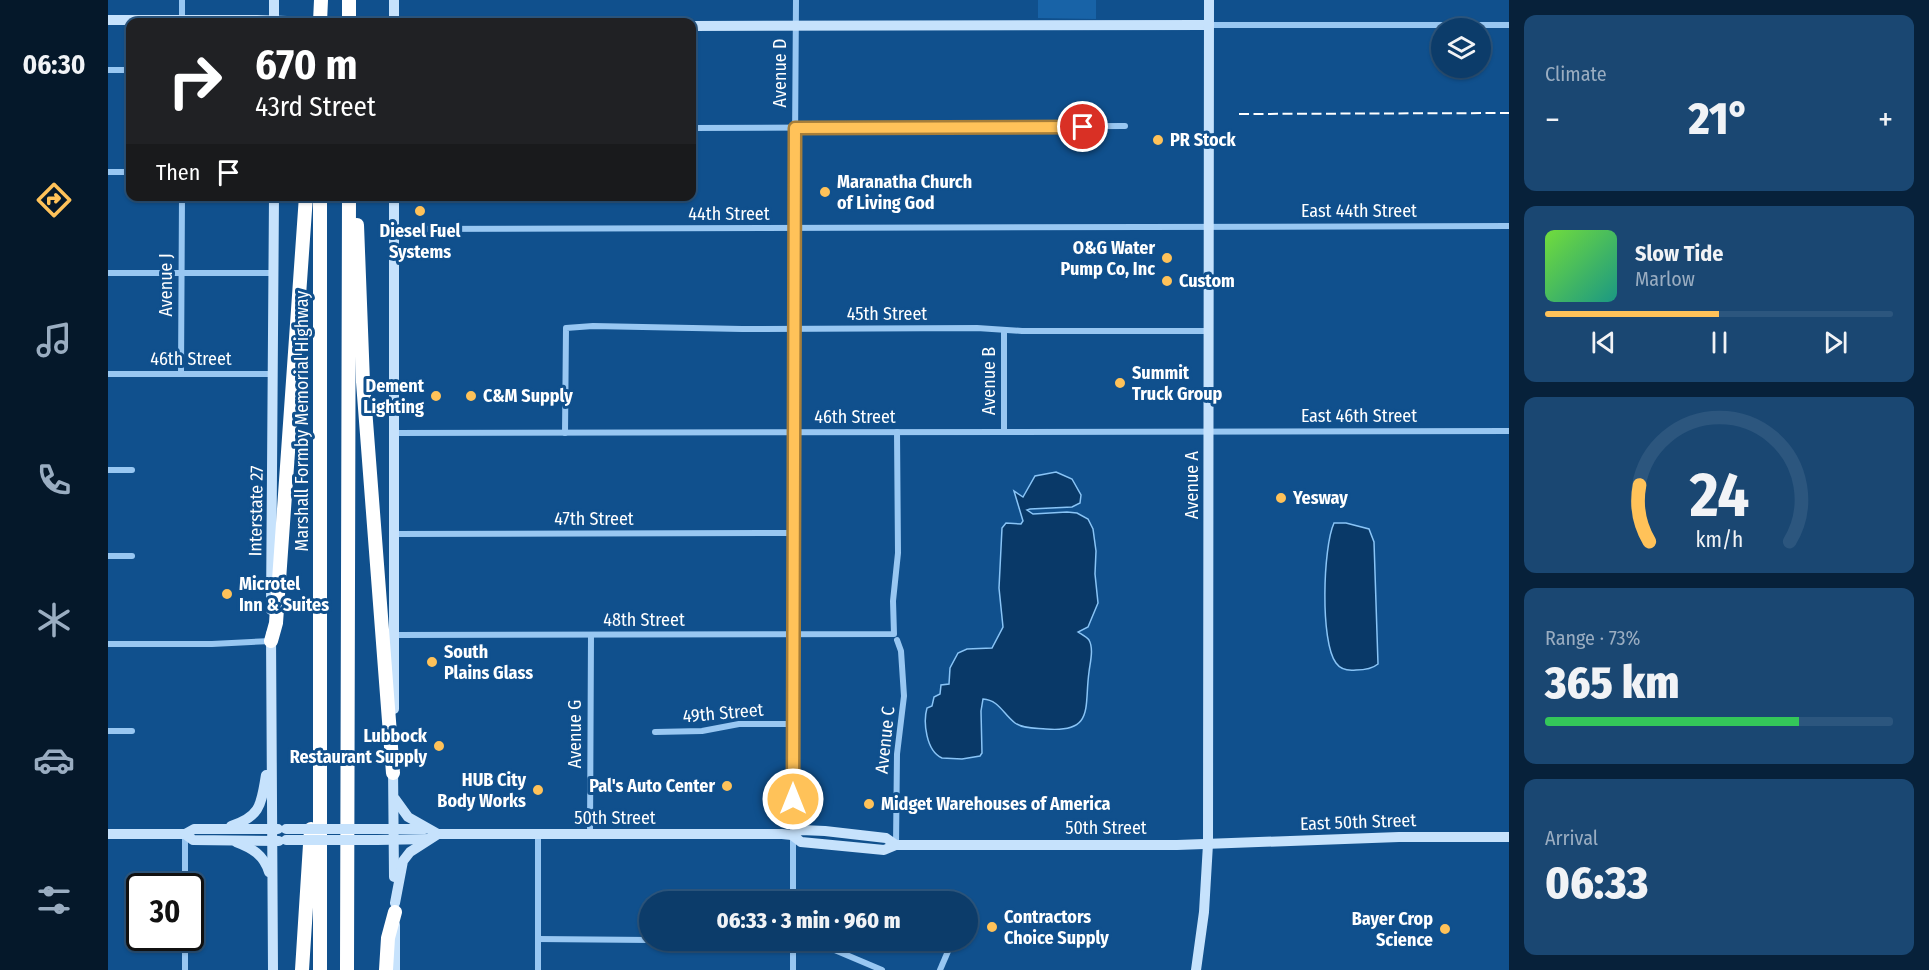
<!DOCTYPE html>
<meta charset="utf-8">
<style>
:root{--surface:#0c3c6a;--page:#1a4772;--text:#f1f3f6;--muted:#9aadc1;--line:#2c567e;--accent:#ffc259}
body{margin:0;font-family:"Fira Sans Condensed",sans-serif;background:var(--page);color:var(--text);height:100vh;display:flex;flex-direction:column;font-size:22px;white-space:nowrap}
*{box-sizing:border-box;margin:0}
p{font-size:20px;color:var(--muted)}
.icon{flex:none;width:33px;height:33px;fill:none;stroke:currentColor;stroke-width:2;stroke-linecap:round;stroke-linejoin:round}
.map{position:relative;flex:1;overflow:hidden}
.drawer{display:flex;flex-direction:column;gap:15px;padding:15px;background:#07213a;width:420px}
.drawer>*{flex:none}
.guide{position:absolute;left:18px;top:18px;width:570px;height:183px;border-radius:12px;box-shadow:0 2px 4px #0004,0 0 0 2px var(--line);background:#202124;color:#fff;overflow:hidden}
.fabs{position:absolute;left:1323px;top:18px;display:grid;gap:12px}
.fabs a{display:grid;place-items:center;width:60px;height:60px;border-radius:50%;background:var(--surface);box-shadow:0 2px 4px #0004,0 0 0 2px var(--line);font-size:30px}
.speed{position:absolute;left:18px;top:873px;display:flex;gap:12px;font-size:30px;font-weight:700;text-align:center}
.speed>*{display:grid;place-content:center;width:78px;height:78px;border-radius:50%;background:var(--surface);box-shadow:0 2px 4px #0004,0 0 0 2px var(--line);line-height:1}
.speed .limit{border:3px solid #111;border-radius:9px;background:#fff;color:#111}
.pin{position:absolute;display:grid;place-items:center;width:51px;height:51px;color:#fff;margin:-26px;border:3px solid #fff;border-radius:50%;box-shadow:0 2px 6px #0007}
.me{position:absolute;width:66px;margin:-33px;rotate:0deg;stroke-linejoin:round;filter:drop-shadow(0 0 4px #0008)}
.turn{display:flex;align-items:center;gap:21px;height:126px;padding:0 30px;font-size:27px}
.turn .icon{width:78px;height:78px;stroke-width:2.5}
.turn b{display:block;font-size:42px;line-height:51px}
.then{display:flex;align-items:center;height:57px;padding:0 30px;background:#0003;gap:12px;font-size:22px}
.big{font-size:45px;font-weight:800;line-height:1.1}
.drawer .widget{flex:1;display:flex;flex-direction:column;justify-content:center;gap:9px;min-width:0;padding:0 21px;border-radius:12px;background:var(--page)}
.drawer .dial{align-items:center;gap:0}
.dial svg{height:156px;overflow:visible;fill:none;stroke:var(--line);stroke-width:7;stroke-linecap:round;text-anchor:middle}
.dial text{fill:var(--text);stroke:none}
.song{display:flex;align-items:center;gap:18px}
.cover{width:72px;height:72px;border-radius:9px;background:linear-gradient(135deg,hsl(100 70% 55%),hsl(170 70% 35%))}
.played{height:6px;border-radius:3px;background:linear-gradient(90deg,var(--accent) 50%,var(--line) 50%)}
.keys{display:flex;justify-content:space-around;direction:ltr}
.heat{display:flex;justify-content:space-between;align-items:center;font-size:33px;direction:ltr}
.charge{height:9px;border-radius:4px;background:linear-gradient(90deg,#34c759 73%,var(--line) 0)}
.trip{position:absolute;left:531px;top:891px;width:339px;height:60px;border-radius:30px;background:var(--surface);box-shadow:0 2px 4px #0004,0 0 0 2px var(--line);font-weight:800;line-height:60px;text-align:center}
main{display:flex;flex:1;min-height:0}
.tabs{display:flex;flex-direction:column;width:108px;justify-content:space-around;align-items:center;background:#05182a;color:var(--muted)}
.tabs .icon{width:42px;height:42px}
.tabs .selected{color:var(--accent)}
.tabs b{font-size:27px;color:var(--text)}
.map>svg:first-child{display:block}
.green{fill:#1863a7}
.water{fill:#093968;stroke:#89c4f6;stroke-width:1.5}
.lines{fill:none;stroke-linecap:round;stroke-linejoin:round}
.street{stroke:#98c7f2;stroke-width:6}
.secondary{stroke:#c6e2fc;stroke-width:10}
.highway{stroke:#fff;stroke-width:14}
.rail{stroke:#fff;stroke-width:2;stroke-dasharray:10 4.5;stroke-linecap:butt}
.secondary-bridge{stroke:#c6e2fc;stroke-width:10}
.route-casing{stroke:#a67e3a;stroke-width:15}
.route{stroke:#ffc259;stroke-width:10}
.poi-dot{fill:#ffc259;stroke:#10508d;stroke-width:2}
.labels{text-anchor:middle;dominant-baseline:central;stroke-width:6;stroke-linejoin:round;paint-order:stroke}
.street-label{font-size:18px;fill:#fff;stroke:#10508d}
.poi-label{font-size:18px;font-weight:bold;fill:#fff;stroke:#10508d;text-anchor:start}
</style>
<main>
<nav class="tabs">
<b>06:30</b>
<svg class="icon selected" aria-label="directions" viewBox="0 0 24 24"><path d="M12 3l9 9-9 9-9-9zM9 14v-3h6M13 9l2 2-2 2"/></svg>
<svg class="icon" aria-label="music" viewBox="0 0 24 24"><path d="M9 18V5l10-2v13"/><circle cx="6" cy="18" r="3"/><circle cx="16" cy="16" r="3"/></svg>
<svg class="icon" aria-label="phone" viewBox="0 0 24 24"><path d="M5 4h4l2 5-3 2q2 4 5 5l2-3 5 2v4C11 20 4 13 5 4z"/></svg>
<svg class="icon" aria-label="climate" viewBox="0 0 24 24"><path d="M12 3v18M4 7l16 10M4 17L20 7"/></svg>
<svg class="icon" aria-label="car" viewBox="0 0 24 24"><path d="M5 17H2v-5l4-1 3-4h7l3 4 3 1v5h-3M9 17h6M6 11h13"/><circle cx="7" cy="17" r="2"/><circle cx="17" cy="17" r="2"/></svg>
<svg class="icon" aria-label="filters" viewBox="0 0 24 24"><path d="M4 7h16M4 17h16"/><circle cx="9" cy="7" r="2"/><circle cx="15" cy="17" r="2"/></svg>
</nav>
<div class="map">
<svg width="1401" height="970" viewBox="0 0 1401 970">
<rect width="100%" height="100%" fill="#10508d"/>
<polygon class="green" points="930,0 988,0 988,19 930,18"/>
<g class="water">
<path d="M948,472L964,479L973,495L972,503L964,507L922,509L919,510L925,514L959,512L969,513L980,519L985,529L988,551L987,574L990,603L980,627L970,632C973,634 979,637 981,640C986,649 982,663 981,672C976,707 987,733 938,729C928,728 915,729 907,723C895,714 891,700 875,699L873,711L874,753L872,756L854,759L834,758C818,751 815,722 819,708L824,706L826,697L832,694L833,685L841,684L842,668L850,653L859,649L884,648L895,627L891,588L894,528L898,523L913,524L915,521L906,491L915,497L927,476Z"/>
<path d="M1226,523H1238L1261,529L1266,542L1270,664C1264,669 1256,670 1248,670C1240,671 1233,670 1228,663C1212,642 1215,547 1226,523Z"/>
</g>
<g class="lines">
<g class="street">
<polyline points="74,20 74,0"/>
<polyline points="1101,25 1401,25"/>
<polyline points="0,70 22,70"/>
<polyline points="584,128 1017,126"/>
<polyline points="0,172 22,172"/>
<polyline points="286,229 1401,226"/>
<polyline points="0,273 166,273"/>
<polyline points="0,374 165,374"/>
<polyline points="73,374 74,196"/>
<polyline points="896,432 896,330"/>
<polyline points="286,433 1401,431"/>
<polyline points="457,433 458,328 485,326 634,329 869,328 914,331 1101,331"/>
<polyline points="0,470 24,470"/>
<polyline points="286,534 686,533"/>
<polyline points="0,556 24,556"/>
<polyline points="286,635 786,634 785,601 790,553 789,432"/>
<polyline points="0,644 104,644 163,641"/>
<polyline points="0,731 24,731"/>
<polyline points="547,732 594,731 631,724 685,724"/>
<polyline points="77,834 77,886"/>
<polyline points="482,834 483,635"/>
<polyline points="788,845 789,754 796,696 793,651 789,640"/>
<polyline points="685,902 685,432 688,0"/>
<polyline points="77,938 77,970"/>
<polyline points="430,939 542,940"/>
<polyline points="685,940 685,970"/>
<polyline points="703,940 774,970"/>
<polyline points="430,970 430,834"/>
<polyline points="832,970 841,949"/>
</g>
<g class="secondary">
<polyline points="0,20 149,20 209,22"/>
<polyline points="166,22 166,0"/>
<polyline points="286,22 286,0"/>
<polyline points="584,26 1101,25"/>
<polyline points="286,196 286,709"/>
<polyline points="163,610 166,196"/>
<polyline points="163,634 165,970"/>
<polyline points="285,766 286,877"/>
<polyline points="287,799 300,817 330,834"/>
<path d="M123,826C154,816 153,803 158,775"/>
<polyline points="269,829 317,829"/>
<polyline points="0,834 77,834 86,829 170,829"/>
<polyline points="77,834 85,840 171,841"/>
<polyline points="684,835 693,830 717,831 778,838 788,845"/>
<polyline points="269,840 321,839"/>
<path d="M128,842C144,848 156,855 161,872"/>
<polyline points="287,903 295,861 302,852 330,834 674,834 684,835 693,842 776,850 788,845 1069,845 1291,837 1401,837"/>
<polyline points="287,925 287,970"/>
<polyline points="1088,970 1096,912 1100,844 1101,0"/>
</g>
<g class="highway">
<polyline points="241,0 241,22"/>
<polyline points="212,22 213,0"/>
<polyline points="249,225 255,382 285,773"/>
<polyline points="163,641 168,623 198,196"/>
<polyline points="194,970 203,829"/>
<polyline points="212,970 212,196"/>
<polyline points="239,970 241,196"/>
<polyline points="278,970 280,938 287,912"/>
</g>
<polyline class="rail" points="1131,114 1401,113"/>
<g class="secondary-bridge">
<polyline points="178,829 269,829"/>
<polyline points="178,840 269,840"/>
</g>
</g>
<g class="lines">
<defs>
<polyline id="route" points="685,799 687,128 975,127"/>
</defs>
<use href="#route" class="route-casing"/>
<use href="#route" class="route"/>
</g>
<g class="poi-dot">
<circle cx="1050" cy="140" r="6"/>
<circle cx="717" cy="192" r="6"/>
<circle cx="312" cy="211" r="6"/>
<circle cx="1059" cy="258" r="6"/>
<circle cx="1059" cy="281" r="6"/>
<circle cx="1012" cy="383" r="6"/>
<circle cx="328" cy="396" r="6"/>
<circle cx="363" cy="396" r="6"/>
<circle cx="1173" cy="498" r="6"/>
<circle cx="119" cy="594" r="6"/>
<circle cx="324" cy="662" r="6"/>
<circle cx="331" cy="746" r="6"/>
<circle cx="619" cy="786" r="6"/>
<circle cx="430" cy="790" r="6"/>
<circle cx="761" cy="804" r="6"/>
<circle cx="884" cy="927" r="6"/>
<circle cx="1337" cy="929" r="6"/>
</g>
<g class="labels">
<g class="street-label">
<text transform="translate(672 73) rotate(-90)">Avenue D</text>
<text x="1251" y="211">East 44th Street</text>
<text x="621" y="214">44th Street</text>
<text transform="translate(58 285) rotate(-90)">Avenue J</text>
<text x="779" y="314">45th Street</text>
<text x="83" y="359">46th Street</text>
<text transform="translate(881 381) rotate(-90)">Avenue B</text>
<text x="1251" y="416">East 46th Street</text>
<text x="747" y="417">46th Street</text>
<text transform="translate(194 421) rotate(-90)">Marshall Formby Memorial Highway</text>
<text transform="translate(1084 485) rotate(-90)">Avenue A</text>
<text transform="translate(148 511) rotate(-89)">Interstate 27</text>
<text x="486" y="519">47th Street</text>
<text x="536" y="620">48th Street</text>
<text transform="translate(615 713) rotate(-5)">49th Street</text>
<text transform="translate(467 734) rotate(-90)">Avenue G</text>
<text transform="translate(777 740) rotate(-84)">Avenue C</text>
<text x="507" y="818">50th Street</text>
<text transform="translate(1250 822) rotate(-2)">East 50th Street</text>
<text x="998" y="828">50th Street</text>
</g>
<g class="poi-label">
<text x="1062" y="140">PR Stock</text>
<text x="729" y="182">Maranatha Church<tspan x="729" dy="21">of Living God</tspan></text>
<text x="312" y="231" text-anchor="middle">Diesel Fuel<tspan x="312" dy="21">Systems</tspan></text>
<text x="1047" y="248" text-anchor="end">O&amp;G Water<tspan x="1047" dy="21">Pump Co, Inc</tspan></text>
<text x="1071" y="281">Custom</text>
<text x="1024" y="373">Summit<tspan x="1024" dy="21">Truck Group</tspan></text>
<text x="316" y="386" text-anchor="end">Dement<tspan x="316" dy="21">Lighting</tspan></text>
<text x="375" y="396">C&amp;M Supply</text>
<text x="1185" y="498">Yesway</text>
<text x="131" y="584">Microtel<tspan x="131" dy="21">Inn &amp; Suites</tspan></text>
<text x="336" y="652">South<tspan x="336" dy="21">Plains Glass</tspan></text>
<text x="319" y="736" text-anchor="end">Lubbock<tspan x="319" dy="21">Restaurant Supply</tspan></text>
<text x="418" y="780" text-anchor="end">HUB City<tspan x="418" dy="21">Body Works</tspan></text>
<text x="607" y="786" text-anchor="end">Pal's Auto Center</text>
<text x="773" y="804">Midget Warehouses of America</text>
<text x="896" y="917">Contractors<tspan x="896" dy="21">Choice Supply</tspan></text>
<text x="1325" y="919" text-anchor="end">Bayer Crop<tspan x="1325" dy="21">Science</tspan></text>
</g>
</g>
</svg>
<div class="fabs">
<a><svg class="icon" aria-label="layers" viewBox="0 0 24 24"><path d="M12 4l9 5-9 5-9-5zM3 14l9 5 9-5"/></svg></a>
</div>
<div class="speed"><div class="limit">30</div></div>
<div class="pin" style="left:975px;top:127px;background:#d93025"><svg class="icon" aria-label="arrive" viewBox="0 0 24 24"><path d="M6 21V4h12l-3 4 3 4H6"/></svg></div>
<svg class="me" style="left:685px;top:799px" viewBox="-20 -20 40 40"><circle r="17" fill="#ffc259" stroke="#fff" stroke-width="3"/><path d="M0-11L8 9 0 5-8 9z" fill="#fff"/></svg>
<div class="trip">06:33 · 3 min · 960 m</div>
<div class="guide">
<div class="turn"><svg class="icon" aria-label="right" viewBox="0 0 24 24"><path d="M7 20v-9h11M14 6l5 5-5 5"/></svg><div><b>670 m</b>43rd Street</div></div>
<div class="then">Then<svg class="icon" aria-label="arrive" viewBox="0 0 24 24"><path d="M6 21V4h12l-3 4 3 4H6"/></svg></div>
</div>
</div>
<section class="drawer">
<div class="widget"><p>Climate</p>
<div class="heat"><a>−</a><b class="big">21°</b><a>+</a></div>
</div>
<div class="widget">
<div class="song"><i class="cover"></i><div><b>Slow Tide</b><p>Marlow</p></div></div>
<div class="played"></div>
<div class="keys"><svg class="icon" aria-label="previous" viewBox="0 0 24 24"><path d="M18 5L8 12l10 7zM5 5v14"/></svg><svg class="icon" aria-label="pause" viewBox="0 0 24 24"><path d="M8 5v14M16 5v14"/></svg><svg class="icon" aria-label="next" viewBox="0 0 24 24"><path d="M6 5l10 7-10 7zM19 5v14"/></svg></div>
</div>
<div class="widget dial"><svg viewBox="0 0 100 80">
<path d="M14 69A42 42 0 1 1 86 69"/>
<path d="M14 69A42 42 0 0 1 9 40" stroke="#ffc259"/>
<text x="50" y="56" font-size="32" font-weight="700">24</text>
<text x="50" y="72" font-size="11">km/h</text>
</svg></div>
<div class="widget"><p>Range · 73%</p><b class="big">365 km</b><div class="charge"></div></div>
<div class="widget"><p>Arrival</p><b class="big">06:33</b></div>
</section>
</main>
